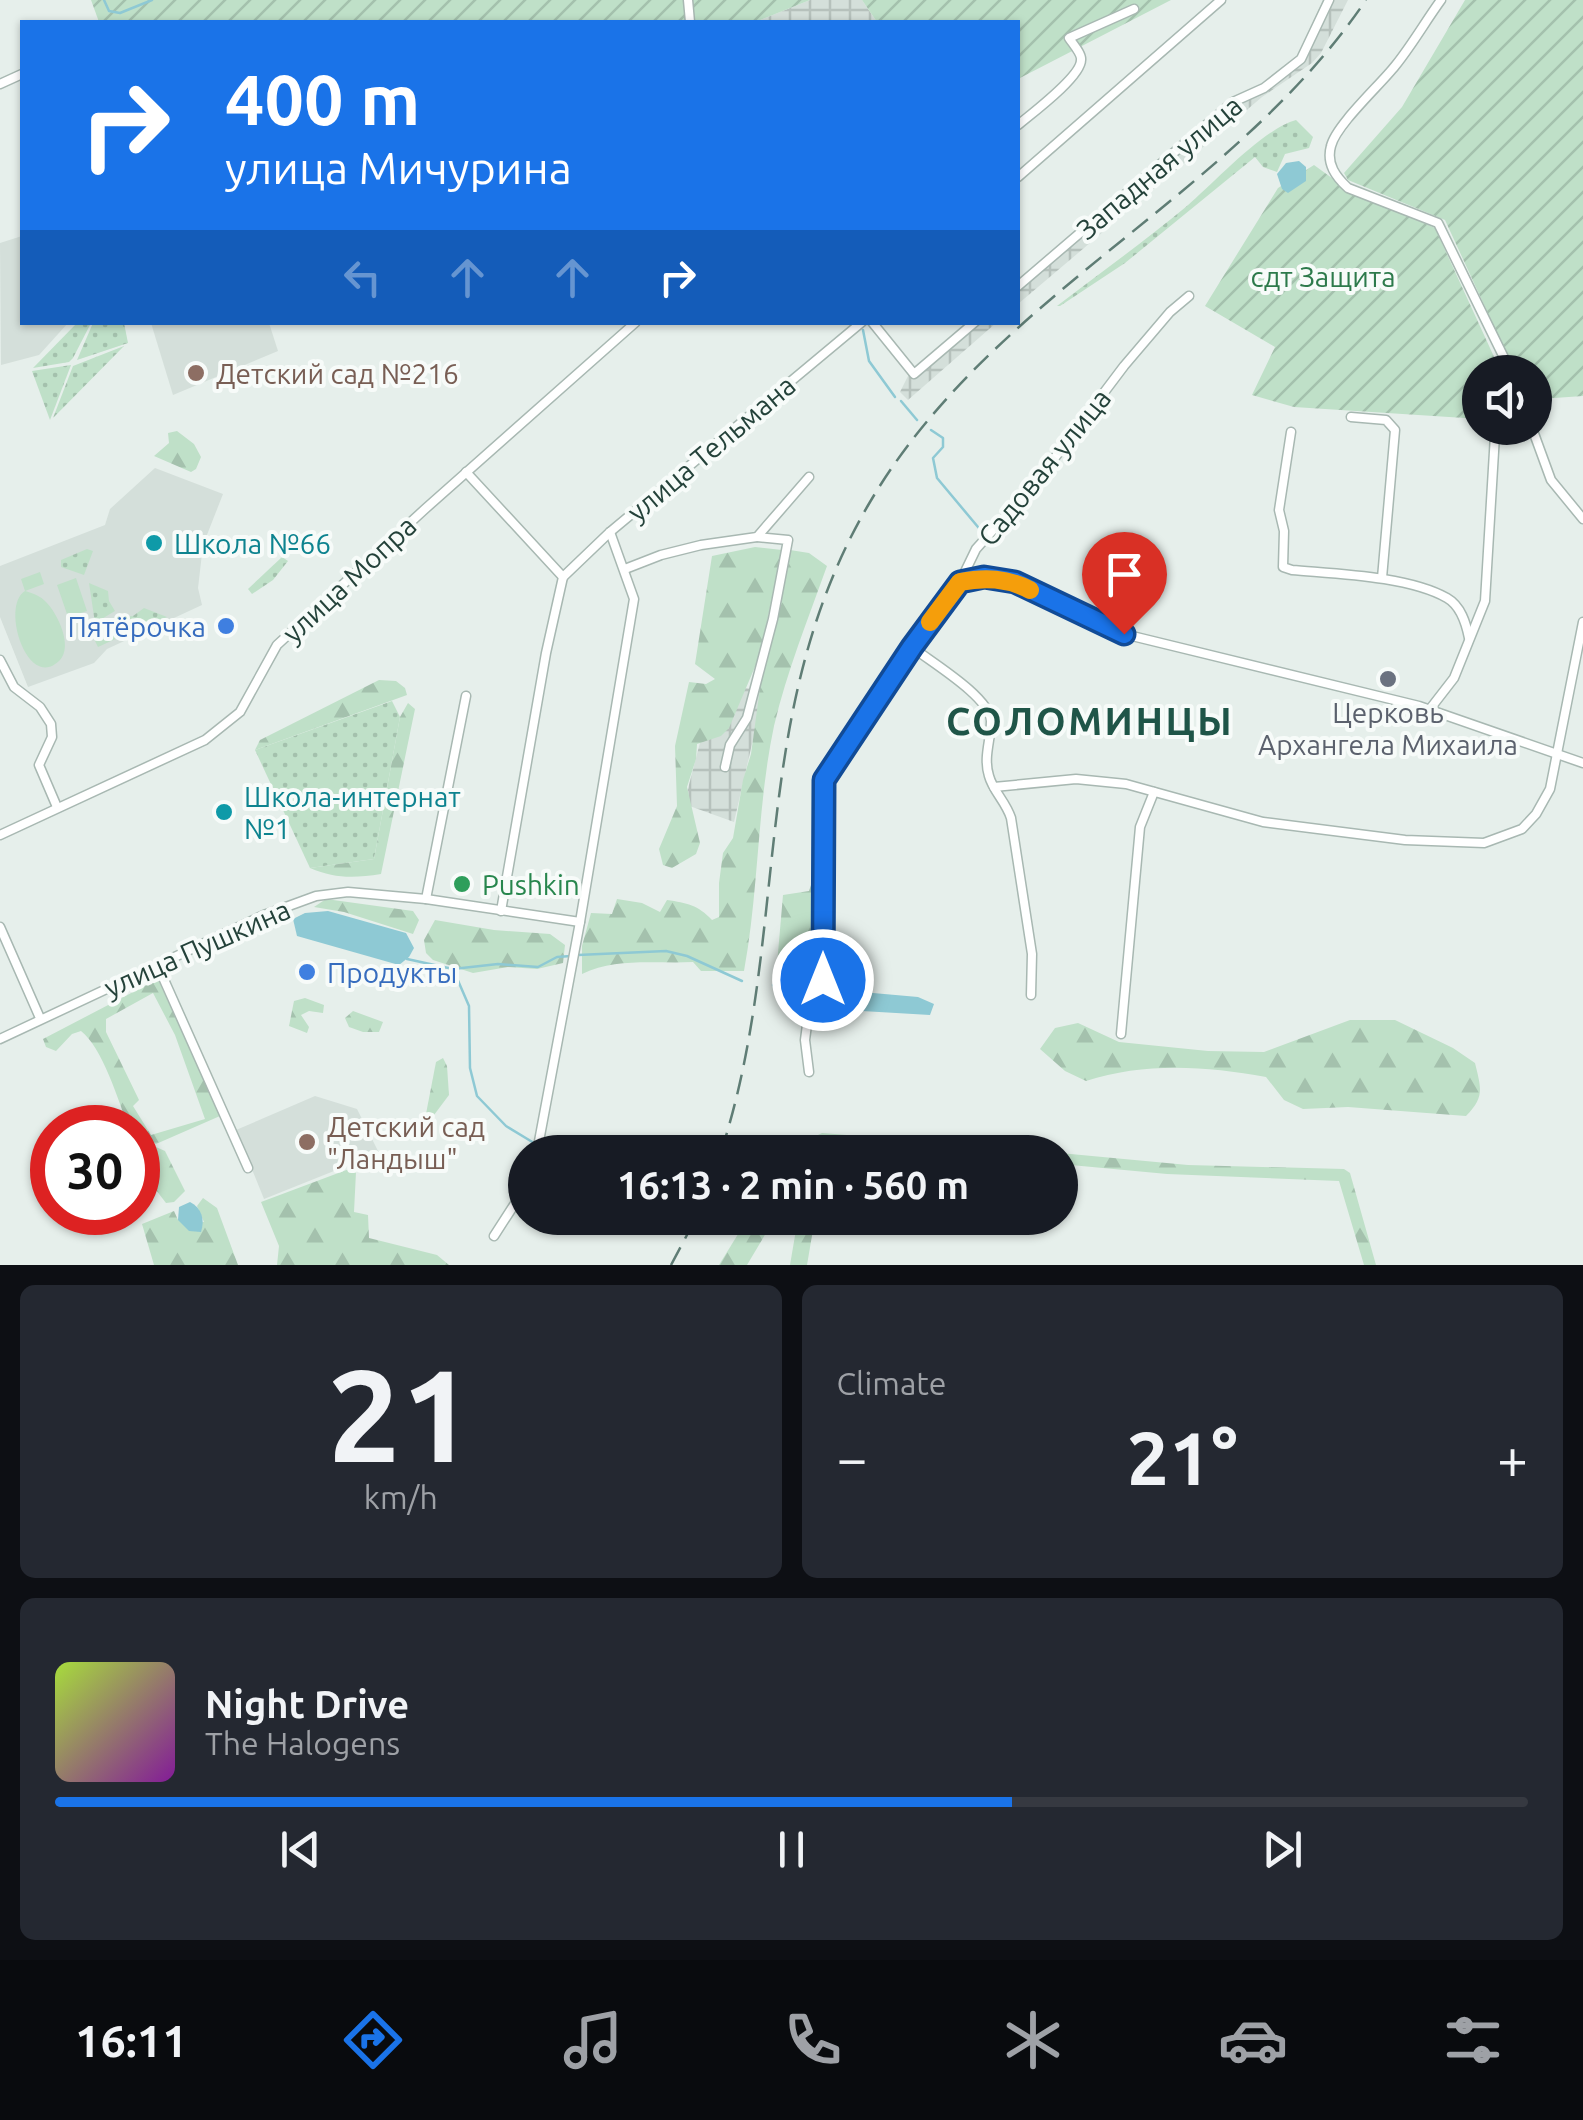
<!DOCTYPE html>
<meta charset="utf-8">
<style>
:root{--surface:#171b24;--page:#242831;--text:#f1f3f6;--muted:#9ea1a6;--line:#363941;--accent:#1a73e8}
body{margin:0;font-family:Ubuntu,sans-serif;background:var(--page);color:var(--text);height:100vh;display:flex;flex-direction:column;font-size:38px;white-space:nowrap}
*{box-sizing:border-box;margin:0}
p{font-size:32px;color:var(--muted)}
.icon{flex:none;width:55px;height:55px;fill:none;stroke:currentColor;stroke-width:2;stroke-linecap:round;stroke-linejoin:round}
.map{position:relative;height:1265px;overflow:hidden}
.details{display:flex;flex-direction:column;gap:20px;padding:20px;background:#0d0f14;flex:1}
.details>*{flex:none}
.top-card{position:absolute;left:20px;top:20px;width:1000px;height:305px;border-radius:0px;box-shadow:0 2px 8px #0004;background:#1a73e8;color:#fff;overflow:hidden}
.fabs{position:absolute;left:1462px;top:355px;display:grid;gap:20px}
.fabs a{display:grid;place-items:center;width:90px;height:90px;border-radius:50%;background:var(--surface);box-shadow:0 2px 8px #0004;font-size:50px}
.speed{position:absolute;left:30px;top:1105px;display:flex;gap:20px;font-size:50px;font-weight:700;text-align:center}
.speed>*{display:grid;place-content:center;width:130px;height:130px;border-radius:50%;background:var(--surface);box-shadow:0 2px 8px #0004;line-height:1}
.speed .limit{border:15px solid #d22;background:#fff;color:#111}
.pin{position:absolute;display:grid;place-items:center;width:85px;height:85px;color:#fff;margin:-102px -42px;border-radius:50% 50% 50% 0;rotate:-45deg;box-shadow:0 0 10px #0007}
.pin .icon{rotate:45deg}
.me{position:absolute;width:110px;margin:-55px;rotate:0deg;stroke-linejoin:round;filter:drop-shadow(0 0 8px #0008)}
.turn{display:flex;align-items:center;gap:35px;height:210px;padding:0 40px;font-size:45px}
.turn .icon{width:130px;height:130px;stroke-width:2.5}
.turn b{display:block;font-size:70px;line-height:85px}
.lanes{display:flex;align-items:center;height:95px;padding:0 40px;background:#0003;justify-content:center;gap:50px;direction:ltr}
.lanes .off{opacity:.35}
.big{font-size:75px;font-weight:700;line-height:1.1}
.details .card{flex:1;display:flex;flex-direction:column;justify-content:center;gap:15px;min-width:0;padding:0 35px;border-radius:15px;background:var(--page)}
.details .dial{align-items:center;gap:0}
.dial b{font-size:130px;line-height:1}
.song{display:flex;align-items:center;gap:30px}
.cover{width:120px;height:120px;border-radius:15px;background:linear-gradient(135deg,hsl(80 70% 55%),hsl(290 70% 35%))}
.played{height:10px;border-radius:5px;background:linear-gradient(90deg,var(--accent) 65%,var(--line) 65%)}
.keys{display:flex;justify-content:space-around;direction:ltr}
.heat{display:flex;justify-content:space-between;align-items:center;font-size:55px;direction:ltr}
.details .tiles{flex:1;display:grid;gap:20px;grid-template-columns:1fr 1fr}
.card:last-child{grid-column:span 2}
.trip{position:absolute;left:508px;top:1135px;width:570px;height:100px;border-radius:50px;background:var(--surface);box-shadow:0 2px 8px #0004;font-weight:700;line-height:100px;text-align:center}
.tabs{display:flex;height:160px;justify-content:space-around;align-items:center;background:#090b0e;color:var(--muted)}
.tabs .icon{width:70px;height:70px}
.tabs .selected{color:var(--accent)}
.tabs b{font-size:45px;color:var(--text)}
.map>svg:first-child{display:block}
.built{fill:#d4dfda}
.industrial{fill:url(#industrial-grid)}
.grass{fill:url(#grass-dots)}
.forest{fill:url(#forest-firs);fill-rule:evenodd}
.garden{fill:url(#garden-furrows)}
.pitch{fill:#bfe0c8}
.water{fill:#8ec9d4}
.lines{fill:none;stroke-linecap:round;stroke-linejoin:round}
.stream{stroke:#8ec9d4;stroke-width:2.5}
.minor-casing{stroke:#a8b8b2;stroke-width:11}
.minor{stroke:#fff;stroke-width:8}
.rail{stroke:#5f7d75;stroke-width:2.5;stroke-dasharray:20 10;stroke-linecap:butt}
.route-casing{stroke:#114b97;stroke-width:25}
.route{stroke:#1a73e8;stroke-width:18}
.slow{stroke:#f59e0b;stroke-width:18}
.education-dot{fill:#8d6e63;stroke:#f7fbf9;stroke-width:4}
.culture-dot{fill:#0f9aa8;stroke:#f7fbf9;stroke-width:4}
.shop-dot{fill:#3f7fe0;stroke:#f7fbf9;stroke-width:4}
.worship-dot{fill:#6b7280;stroke:#f7fbf9;stroke-width:4}
.leisure-dot{fill:#2e9e5b;stroke:#f7fbf9;stroke-width:4}
.labels{text-anchor:middle;dominant-baseline:central;stroke-width:8;stroke-linejoin:round;paint-order:stroke}
.street-label{font-size:28px;fill:#24423a;stroke:#f7fbf9}
.park-label{font-size:28px;fill:#2d7a4b;stroke:#f7fbf9}
.education-label{font-size:28px;fill:#785e54;stroke:#f7fbf9;text-anchor:start}
.culture-label{font-size:28px;fill:#0d838f;stroke:#f7fbf9;text-anchor:start}
.shop-label{font-size:28px;fill:#366cbe;stroke:#f7fbf9;text-anchor:end}
.worship-label{font-size:28px;fill:#5b616d;stroke:#f7fbf9}
.leisure-label{font-size:28px;fill:#27864d;stroke:#f7fbf9;text-anchor:start}
.district-label{font-size:38px;font-weight:bold;letter-spacing:2.5px;fill:#1f5548;stroke:#f7fbf9}
</style>
<div class="map">
<svg width="1583" height="1265" viewBox="0 0 1583 1265">
<defs>
<pattern id="industrial-grid" width="8" height="8" patternUnits="userSpaceOnUse" patternTransform="scale(2.5)"><rect width="8" height="8" fill="#d4dfda"/><path d="M0 4h8M4 0v8" fill="none" stroke="#b6c1bc"/></pattern>
<pattern id="grass-dots" width="8" height="8" patternUnits="userSpaceOnUse" patternTransform="scale(2.5)"><rect width="8" height="8" fill="#bfe0c8"/><path d="M2 2h.1M6 6h.1" fill="none" stroke="#a4c1ad" stroke-width="1.8" stroke-linecap="round"/></pattern>
<pattern id="forest-firs" width="22" height="20" patternUnits="userSpaceOnUse" patternTransform="scale(2.5)"><rect width="22" height="20" fill="#bfe0c8"/><path d="M5 1l3.5 6h-7zM16 11l3.5 6h-7z" fill="#a4c1ad"/></pattern>
<pattern id="garden-furrows" width="10" height="10" patternUnits="userSpaceOnUse" patternTransform="scale(2.5)"><rect width="10" height="10" fill="#bfe0c8"/><path d="M-1 1l2-2M0 10L10 0M9 11l2-2" fill="none" stroke="#a4c1ad"/></pattern>
</defs>
<rect width="100%" height="100%" fill="#e6efeb"/>
<g class="built">
<polygon points="22,236 22,322 68,323 39,355 1,365 0,243"/>
<polygon points="151,323 269,323 278,351 173,395"/>
<polygon points="155,468 223,494 203,545 198,588 202,605 107,649 94,663 28,687 0,617 0,566 105,525 110,509"/>
<polygon points="315,1096 357,1109 379,1153 264,1199 236,1130"/>
</g>
<g class="industrial">
<polygon points="810,0 862,0 877,22 755,22"/>
<polygon points="1323,0 1348,0 1321,53 1312,63 1262,97 1018,304 1018,281 1231,98 1271,81 1298,56"/>
<polygon points="969,323 996,323 908,400 900,392 909,374"/>
<polygon points="716,681 764,692 734,822 684,804"/>
</g>
<g class="grass">
<path d="M1296,120L1313,137L1309,148L1285,154L1277,172L1263,167L1255,157L1125,263L1060,306H1057C1100,273 1145,241 1187,206C1215,182 1263,129 1296,120Z"/>
<polygon points="77,323 91,323 73,358 69,362 33,368"/>
<polygon points="93,323 124,323 128,343 77,360"/>
<polygon points="124,346 53,418 73,366"/>
<polygon points="71,365 50,420 32,371"/>
<polygon points="87,549 93,551 84,575 61,567 61,560"/>
<polygon points="282,557 288,561 273,580 252,594 248,589"/>
<polygon points="89,583 108,591 109,601 115,611 95,623"/>
<polygon points="144,608 167,617 126,636 116,617 133,616"/>
<polygon points="392,701 400,717 374,859 310,868 255,750"/>
</g>
<g class="forest">
<polygon points="177,431 194,444 201,457 196,469 191,472 154,456 169,443 168,433"/>
<polygon points="755,547 782,550 760,655 729,728 721,736 697,744 696,759 687,787 700,843 696,854 672,868 663,865 659,849 677,806 675,746 689,682 706,684 715,679 695,664 712,556"/>
<path d="M790,550L809,553L827,566C808,619 787,671 774,726C757,806 759,890 744,971H701L693,962C655,964 617,957 582,974V946L591,913L612,914L617,899L642,903L660,912L667,900C687,903 698,905 712,920L719,917V883L723,853L733,838L743,780L751,754L761,681Z"/>
<polygon points="379,680 396,681 405,688 407,695 255,750 260,740"/>
<path d="M408,703L415,709L381,874C355,878 335,879 310,868L374,859L400,717Z"/>
<polygon points="811,885 818,890 818,978 813,995 795,990 776,976 783,895 809,891"/>
<polygon points="326,899 413,911 419,920 413,934 344,912 314,907"/>
<polygon points="435,920 494,930 550,934 565,945 563,963 537,969 508,967 473,973 433,960 426,953 424,940"/>
<path d="M158,979L220,1116L156,1144L146,1139L142,1143L138,1139V1128L128,1127C119,1101 102,1047 81,1031L72,1034L56,1051L46,1047L43,1039ZM153,993L175,1035L205,1119L151,1135L133,1106L139,1100L106,1032V1019Z"/>
<polygon points="305,998 324,1005 323,1013 309,1011 301,1015 309,1027 307,1033 289,1026 294,1001"/>
<polygon points="353,1011 383,1022 379,1032 363,1032 349,1027 345,1018"/>
<path d="M1350,1020H1395L1453,1048L1475,1063C1481,1088 1485,1097 1466,1116L1348,1107L1303,1109L1284,1100L1266,1077C1206,1066 1144,1062 1086,1081L1065,1071L1040,1049L1055,1028L1078,1023L1119,1042L1208,1051L1264,1052Z"/>
<polygon points="443,1058 447,1066 449,1095 428,1123 425,1119 436,1062"/>
<polygon points="822,1133 1059,1152 920,1152 829,1145 827,1152 813,1152 818,1135"/>
<polygon points="156,1147 165,1151 185,1191 174,1202 166,1203 156,1190 142,1152"/>
<polygon points="1060,1153 1188,1165 1344,1169 1350,1173 1376,1265 1364,1265 1339,1181 1167,1174 1060,1164"/>
<polygon points="365,1163 365,1168 356,1172 354,1212 368,1215 369,1238 437,1255 449,1265 277,1265 279,1246 261,1202"/>
<polygon points="203,1198 217,1208 238,1265 154,1265 142,1224 174,1211 178,1220 204,1222 197,1206"/>
<polygon points="748,1218 775,1218 747,1265 719,1265"/>
<polygon points="798,1218 815,1218 807,1265 790,1265"/>
</g>
<g class="garden">
<polygon points="91,0 810,0 755,22 99,22"/>
<polygon points="862,0 1171,0 1018,79 1018,22 877,22"/>
<polygon points="1465,0 1583,0 1583,396 1540,399 1535,395 1535,372 1515,372 1445,220 1348,180 1344,173 1402,107"/>
<polygon points="1314,165 1347,189 1435,228 1501,372 1480,372 1480,419 1294,407 1252,395 1275,347 1205,306 1278,188"/>
</g>
<g class="pitch">
<path d="M40,572L44,584L25,591C32,593 41,596 46,602C58,614 73,646 60,660C28,693 0,606 25,591L21,579Z"/>
<polygon points="76,578 87,611 68,617 57,585"/>
<polygon points="116,619 124,635 98,647 90,631"/>
<polygon points="331,778 339,798 298,815 290,796"/>
</g>
<g class="water">
<polygon points="1299,161 1306,167 1306,181 1288,193 1282,189 1277,174 1286,163"/>
<polygon points="328,911 406,933 414,948 409,957 399,965 297,936 293,919 305,913"/>
<polygon points="828,989 918,997 934,1004 930,1015 845,1010 840,1013 828,1011 821,1022 815,1019 815,1005"/>
<path d="M190,1202C202,1208 205,1220 201,1232L189,1231L178,1220L179,1207Z"/>
</g>
<g class="lines">
<g class="stream">
<polyline points="104,0 109,11 120,13 152,0"/>
<polyline points="863,330 869,361 895,397"/>
<polyline points="901,401 917,420"/>
<polyline points="931,430 943,438 943,447 933,458 937,478 983,533"/>
<polyline points="578,955 666,951 687,956 742,981"/>
<polyline points="407,959 453,969 498,964 538,967 557,957 571,956"/>
<polyline points="453,969 469,1006 470,1068 477,1096 506,1126 534,1143"/>
<polyline points="773,985 810,999"/>
<polyline points="545,1148 552,1152"/>
</g>
<defs>
<g id="minor">
<polyline points="688,0 690,22"/>
<path d="M1441,0C1425,22 1412,45 1395,66C1380,85 1336,125 1331,146C1326,164 1336,177 1348,188L1438,223L1511,372"/>
<polyline points="0,84 22,74"/>
<path d="M1018,125C1031,114 1081,77 1081,60C1082,54 1073,44 1069,38L1134,9"/>
<polyline points="1018,177 1221,0"/>
<polyline points="1018,286 1233,102 1264,88 1301,59 1329,0"/>
<polyline points="872,322 914,374 975,322"/>
<polyline points="1351,417 1386,420 1395,430 1382,578"/>
<polyline points="1532,428 1551,480 1583,519"/>
<path d="M1291,432L1279,510L1284,531L1283,567L1292,570C1336,574 1408,576 1447,598C1461,606 1466,623 1469,638"/>
<polyline points="466,472 563,577 546,653 501,911"/>
<polyline points="625,569 661,555 701,545 757,537 809,477"/>
<polyline points="563,577 610,532 862,322"/>
<polyline points="960,582 984,577 1015,582 1124,634 1419,706 1583,763"/>
<path d="M912,647C931,662 990,697 991,721C991,740 983,757 989,776C993,791 1006,802 1011,818L1032,954L1031,995"/>
<polyline points="0,660 14,687 40,707 51,724 52,737 39,765 57,807"/>
<polyline points="1430,709 1454,678 1485,601 1495,435"/>
<polyline points="725,767 730,745 747,718 773,619 788,540 757,537"/>
<polyline points="994,787 1076,779 1126,784 1263,822 1405,840 1484,843 1522,829 1536,814 1550,789 1583,622"/>
<polyline points="0,835 205,740 240,712 277,645 425,509 636,322"/>
<polyline points="426,899 466,696"/>
<polyline points="0,927 40,1018"/>
<polyline points="157,964 248,1168"/>
<polyline points="1121,1034 1140,827 1154,792"/>
<polyline points="0,1039 264,915 316,896 348,892 426,899 580,922"/>
<polyline points="809,1072 805,1040 808,1017 823,981 824,781 912,647 960,582 976,549 1038,480 1124,366 1170,312 1189,296"/>
<polyline points="537,1152 580,922 634,599 610,532"/>
<polyline points="494,1236 525,1188"/>
</g>
</defs>
<use href="#minor" class="minor-casing"/>
<use href="#minor" class="minor"/>
<g class="rail">
<path d="M721,1152C792,933 746,712 870,502C993,293 1232,198 1366,0"/>
<polyline points="671,1265 696,1218"/>
</g>
</g>
<g class="lines">
<defs>
<polyline id="route" points="823,980 824,780 912,647 960,582 984,577 1015,582 1124,634"/>
</defs>
<use href="#route" class="route-casing"/>
<use href="#route" class="route"/>
<path class="slow" d="M930,622L960,582C985,577 1007,578 1030,590"/>
</g>
<g class="education-dot">
<circle cx="196" cy="373" r="10"/>
<circle cx="307" cy="1142" r="10"/>
</g>
<g class="culture-dot">
<circle cx="154" cy="543" r="10"/>
<circle cx="224" cy="812" r="10"/>
</g>
<g class="shop-dot">
<circle cx="226" cy="626" r="10"/>
<circle cx="307" cy="972" r="10"/>
</g>
<circle class="worship-dot" cx="1388" cy="679" r="10"/>
<circle class="leisure-dot" cx="462" cy="884" r="10"/>
<g class="labels">
<g class="street-label">
<text transform="translate(1159 167) rotate(-40)">Западная улица</text>
<text transform="translate(711 448) rotate(-40)">улица Тельмана</text>
<text transform="translate(1044 467) rotate(-51)">Садовая улица</text>
<text transform="translate(349 579) rotate(-43)">улица Мопра</text>
<text transform="translate(197 948) rotate(-24)">улица Пушкина</text>
</g>
<g class="park-label">
<text x="1323" y="276">сдт Защита</text>
</g>
<g class="education-label">
<text x="216" y="373">Детский сад №216</text>
<text x="327" y="1126">Детский сад<tspan x="327" dy="32">"Ландыш"</tspan></text>
</g>
<g class="culture-label">
<text x="174" y="543">Школа №66</text>
<text x="244" y="796">Школа-интернат<tspan x="244" dy="32">№1</tspan></text>
</g>
<g class="shop-label">
<text x="206" y="626">Пятёрочка</text>
<text x="327" y="972" text-anchor="start">Продукты</text>
</g>
<g class="worship-label">
<text x="1388" y="712">Церковь<tspan x="1388" dy="32">Архангела Михаила</tspan></text>
</g>
<g class="leisure-label">
<text x="482" y="884">Pushkin</text>
</g>
<g class="district-label">
<text x="1090" y="721">СОЛОМИНЦЫ</text>
</g>
</g>
</svg>
<div class="fabs">
<a><svg class="icon" aria-label="sound" viewBox="0 0 24 24"><path d="M4 9h4l5-4v14l-5-4H4zM17 9q2 3 0 6"/></svg></a>
</div>
<div class="speed"><div class="limit">30</div></div>
<div class="pin" style="left:1124px;top:634px;background:#d93025"><svg class="icon" aria-label="arrive" viewBox="0 0 24 24"><path d="M6 21V4h12l-3 4 3 4H6"/></svg></div>
<svg class="me" style="left:823px;top:980px" viewBox="-20 -20 40 40"><circle r="17" fill="#1a73e8" stroke="#fff" stroke-width="3"/><path d="M0-11L8 9 0 5-8 9z" fill="#fff"/></svg>
<div class="trip">16:13 · 2 min · 560 m</div>
<div class="top-card">
<div class="turn"><svg class="icon" aria-label="right" viewBox="0 0 24 24"><path d="M7 20v-9h11M14 6l5 5-5 5"/></svg><div><b>400 m</b>улица Мичурина</div></div>
<div class="lanes"><svg class="icon off" aria-label="left" viewBox="0 0 24 24"><path d="M17 20v-9H6M10 6l-5 5 5 5"/></svg><svg class="icon off" aria-label="ahead" viewBox="0 0 24 24"><path d="M12 20V5M6 11l6-6 6 6"/></svg><svg class="icon off" aria-label="ahead" viewBox="0 0 24 24"><path d="M12 20V5M6 11l6-6 6 6"/></svg><svg class="icon" aria-label="right" viewBox="0 0 24 24"><path d="M7 20v-9h11M14 6l5 5-5 5"/></svg></div>
</div>
</div>
<section class="details">
<div class="tiles">
<div class="card dial"><b>21</b><p>km/h</p></div>
<div class="card"><p>Climate</p>
<div class="heat"><a>−</a><b class="big">21°</b><a>+</a></div>
</div>
<div class="card">
<div class="song"><i class="cover"></i><div><b>Night Drive</b><p>The Halogens</p></div></div>
<div class="played"></div>
<div class="keys"><svg class="icon" aria-label="previous" viewBox="0 0 24 24"><path d="M18 5L8 12l10 7zM5 5v14"/></svg><svg class="icon" aria-label="pause" viewBox="0 0 24 24"><path d="M8 5v14M16 5v14"/></svg><svg class="icon" aria-label="next" viewBox="0 0 24 24"><path d="M6 5l10 7-10 7zM19 5v14"/></svg></div>
</div>
</div>
</section>
<nav class="tabs">
<b>16:11</b>
<svg class="icon selected" aria-label="directions" viewBox="0 0 24 24"><path d="M12 3l9 9-9 9-9-9zM9 14v-3h6M13 9l2 2-2 2"/></svg>
<svg class="icon" aria-label="music" viewBox="0 0 24 24"><path d="M9 18V5l10-2v13"/><circle cx="6" cy="18" r="3"/><circle cx="16" cy="16" r="3"/></svg>
<svg class="icon" aria-label="phone" viewBox="0 0 24 24"><path d="M5 4h4l2 5-3 2q2 4 5 5l2-3 5 2v4C11 20 4 13 5 4z"/></svg>
<svg class="icon" aria-label="climate" viewBox="0 0 24 24"><path d="M12 3v18M4 7l16 10M4 17L20 7"/></svg>
<svg class="icon" aria-label="car" viewBox="0 0 24 24"><path d="M5 17H2v-5l4-1 3-4h7l3 4 3 1v5h-3M9 17h6M6 11h13"/><circle cx="7" cy="17" r="2"/><circle cx="17" cy="17" r="2"/></svg>
<svg class="icon" aria-label="filters" viewBox="0 0 24 24"><path d="M4 7h16M4 17h16"/><circle cx="9" cy="7" r="2"/><circle cx="15" cy="17" r="2"/></svg>
</nav>
